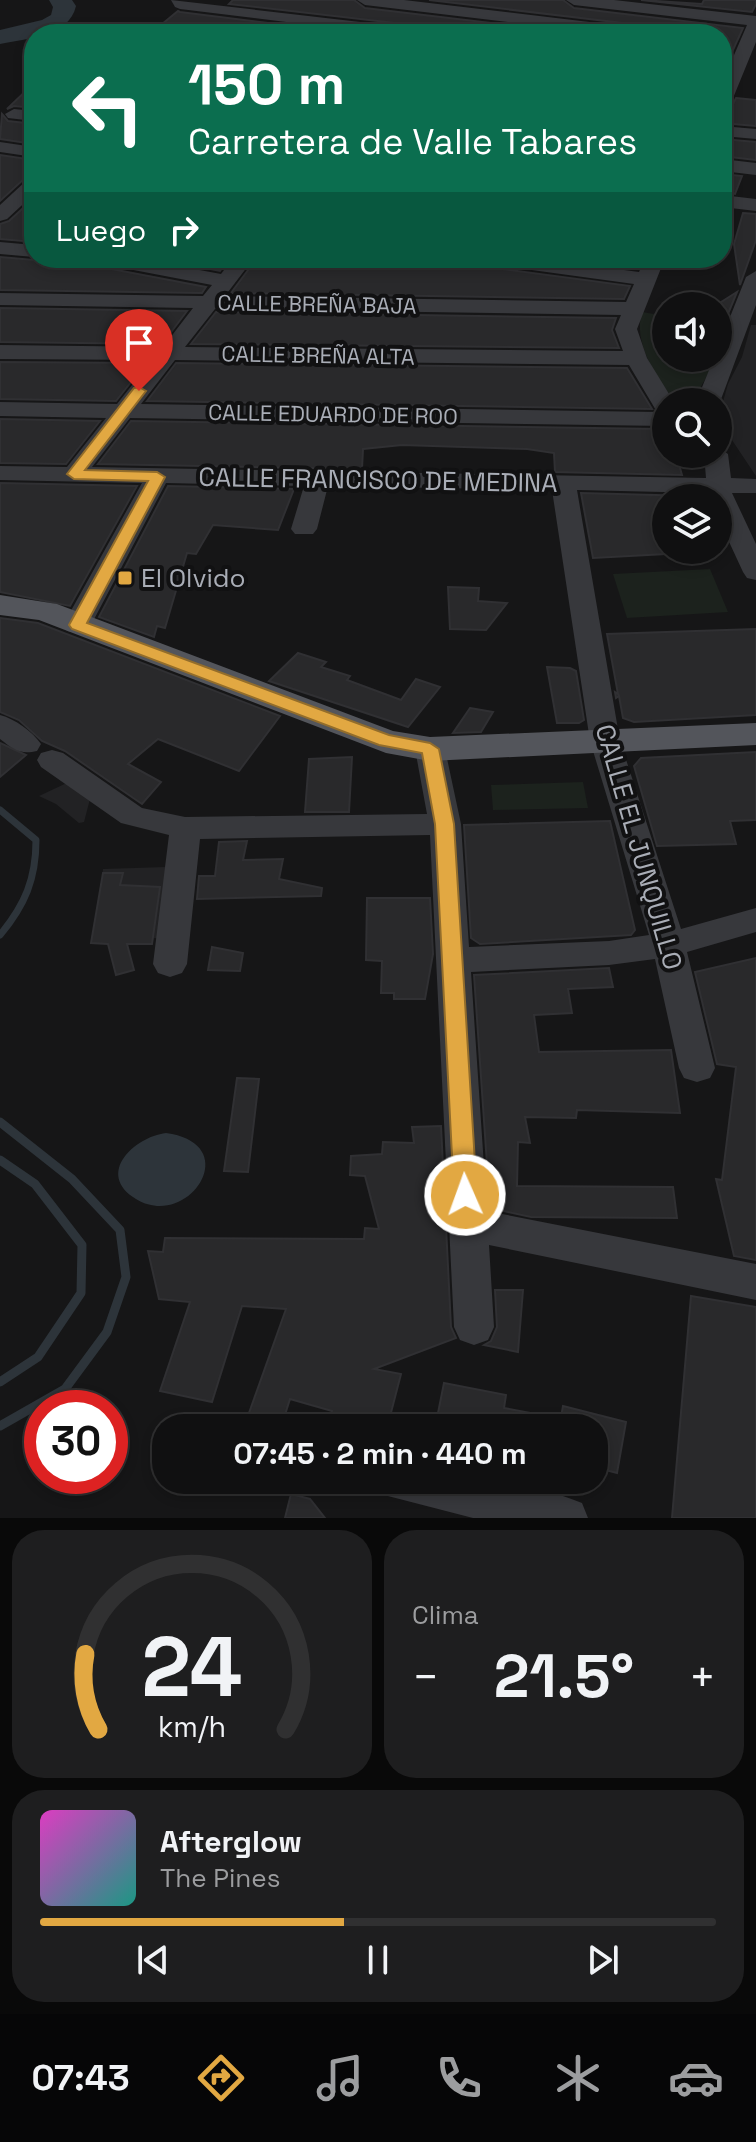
<!DOCTYPE html>
<html lang="es">
<meta charset="utf-8">
<style>
:root{--surface:#101011;--page:#1e1e1f;--text:#f1f3f6;--muted:#9c9d9f;--line:#303031;--accent:#e2a842}
body{margin:0;font-family:"Space Grotesk",sans-serif;background:var(--page);color:var(--text);height:100vh;display:flex;flex-direction:column;font-size:30px;white-space:nowrap}
*{box-sizing:border-box;margin:0}
p{font-size:26px;color:var(--muted)}
.icon{flex:none;width:44px;height:44px;fill:none;stroke:currentColor;stroke-width:2;stroke-linecap:round;stroke-linejoin:round}
.map{position:relative;height:1518px;overflow:hidden}
.side{display:flex;flex-direction:column;gap:12px;padding:12px;background:#090909;flex:1}
.side>*{flex:none}
.guide{position:absolute;left:24px;top:24px;width:708px;height:244px;border-radius:32px;box-shadow:0 4px 12px #0003,0 0 0 2px var(--line);background:#0b6e4f;color:#fff;overflow:hidden}
.controls{position:absolute;left:652px;top:292px;display:grid;gap:16px}
.controls a{display:grid;place-items:center;width:80px;height:80px;border-radius:50%;background:var(--surface);box-shadow:0 4px 12px #0003,0 0 0 2px var(--line);font-size:40px}
.speed{position:absolute;left:24px;top:1390px;display:flex;gap:16px;font-size:40px;font-weight:700;text-align:center}
.speed>*{display:grid;place-content:center;width:104px;height:104px;border-radius:50%;background:var(--surface);box-shadow:0 4px 12px #0003,0 0 0 2px var(--line);line-height:1}
.speed .limit{border:12px solid #d22;background:#fff;color:#111}
.pin{position:absolute;display:grid;place-items:center;width:68px;height:68px;color:#fff;margin:-82px -34px;border-radius:50% 50% 50% 0;rotate:-45deg;box-shadow:0 0 8px #0007}
.pin .icon{rotate:45deg}
.me{position:absolute;width:88px;margin:-44px;rotate:358deg;stroke-linejoin:round;filter:drop-shadow(0 0 6px #0008)}
.turn{display:flex;align-items:center;gap:28px;height:168px;padding:0 32px;font-size:36px}
.turn .icon{width:104px;height:104px;stroke-width:2.5}
.turn b{display:block;font-size:56px;line-height:68px}
.then{display:flex;align-items:center;height:76px;padding:0 32px;background:#0003;gap:16px;font-size:30px}
.big{font-size:60px;font-weight:700;line-height:1.1}
.side .tile{flex:1;display:flex;flex-direction:column;justify-content:center;gap:12px;min-width:0;padding:0 28px;border-radius:32px;background:var(--page)}
.side .dial{align-items:center;gap:0}
.dial svg{height:208px;overflow:visible;fill:none;stroke:var(--line);stroke-width:7;stroke-linecap:round;text-anchor:middle}
.dial text{fill:var(--text);stroke:none}
.song{display:flex;align-items:center;gap:24px}
.cover{width:96px;height:96px;border-radius:12px;background:linear-gradient(135deg,hsl(310 70% 55%),hsl(170 70% 35%))}
.played{height:8px;border-radius:4px;background:linear-gradient(90deg,var(--accent) 45%,var(--line) 45%)}
.keys{display:flex;justify-content:space-around;direction:ltr}
.heat{display:flex;justify-content:space-between;align-items:center;font-size:44px;direction:ltr}
.side .tiles{flex:1;display:grid;gap:12px;grid-template-columns:1fr 1fr}
.tile:last-child{grid-column:span 2}
.trip{position:absolute;left:152px;top:1414px;width:456px;height:80px;border-radius:32px;background:var(--surface);box-shadow:0 4px 12px #0003,0 0 0 2px var(--line);font-weight:700;line-height:80px;text-align:center}
.menu{display:flex;height:128px;justify-content:space-around;align-items:center;background:#060607;color:var(--muted)}
.menu .icon{width:56px;height:56px}
.menu .selected{color:var(--accent)}
.menu b{font-size:36px;color:var(--text)}
.map>svg:first-child{display:block}
.built{fill:#222224}
.green{fill:#1c221d}
.water{fill:#2d343a}
.lines{fill:none;stroke-linecap:round;stroke-linejoin:round}
.stream-far1{stroke:#2d343a;stroke-width:7}
.stream{stroke:#2d343a;stroke-width:9}
.river{fill:#2d343a;fill-rule:evenodd}
.building{fill:#29292b;stroke:#303033;stroke-width:2}
.minor{fill:#37383c;fill-rule:evenodd}
.major{fill:#53555b;fill-rule:evenodd}
.route{fill:#e2a842;stroke:#936d2b;stroke-width:2}
.poi-dot{fill:#e2a842;stroke:#111112;stroke-width:3}
.labels{text-anchor:middle;dominant-baseline:central;stroke-width:8;stroke-linejoin:round;paint-order:stroke}
.far-street-label{font-size:22px;fill:#a9adb6;stroke:#111112}
.street-label{font-size:26px;fill:#a9adb6;stroke:#111112}
.poi-label{font-size:26px;fill:#a9adb6;stroke:#111112;text-anchor:start}
</style>
<div class="map">
<svg width="756" height="1518" viewBox="0 0 756 1518">
<rect width="100%" height="100%" fill="#161617"/>
<g class="built">
<polygon points="751,325 756,325 756,476 718,419 728,384 742,357"/>
<polygon points="71,781 90,799 84,822 79,823 56,804 39,796"/>
<polygon points="166,867 161,938 96,940 103,869"/>
</g>
<g class="green">
<path d="M642,312L666,316V358H717L694,399H673C655,375 633,342 642,312Z"/>
<polygon points="710,569 728,612 627,618 613,574"/>
<polygon points="583,782 588,808 493,810 491,785"/>
</g>
<path class="water" d="M166,1133C246,1144 188,1231 136,1199C95,1174 134,1137 166,1133Z"/>
<g class="lines">
<path class="stream-far1" d="M0,810L36,840C36,879 25,905 0,935"/>
<g class="stream">
<polyline points="0,1122 72,1179 120,1230 126,1277 107,1332 65,1389 0,1426"/>
<polyline points="0,1160 35,1184 82,1245 81,1293 38,1357 0,1382"/>
</g>
<path class="river" d="M49,0H72L76,6C69,37 27,38 0,44V30L42,20L51,15L53,7Z"/>
</g>
<g class="building">
<polygon points="233,0 354,0 365,8 583,34 432,34 421,26 229,4"/>
<polygon points="429,0 563,0 574,8 743,28 722,74 722,34 659,34 648,26"/>
<polygon points="641,0 702,4 704,0 756,0 756,4 752,12"/>
<polygon points="178,11 180,12 358,34 150,34"/>
<polygon points="34,83 34,108 14,106 7,109"/>
<polygon points="736,98 756,100 756,126 722,123 722,111 732,106"/>
<polygon points="2,114 8,121 34,124 34,144 0,139"/>
<polygon points="722,139 756,142 756,160 722,156"/>
<polygon points="0,155 34,160 34,175 25,178 0,201"/>
<polygon points="722,174 742,176 735,194 722,192"/>
<polygon points="34,198 34,242 0,239 0,224 9,221"/>
<polygon points="743,213 756,214 756,240 740,285 734,244"/>
<polygon points="0,257 34,260 78,258 101,267 206,287 202,293 0,290"/>
<polygon points="165,258 229,258 220,271 163,260"/>
<polygon points="257,258 474,258 487,267 630,286 624,299 231,293"/>
<polygon points="557,258 642,258 637,269"/>
<polygon points="737,292 723,326 718,325 718,304"/>
<polygon points="0,308 187,311 162,344 0,342"/>
<polygon points="216,312 616,318 612,330 619,348 191,344"/>
<polygon points="0,362 146,363 116,401 0,399"/>
<polygon points="176,363 627,368 652,409 147,401"/>
<polygon points="0,419 100,421 66,464 0,463"/>
<polygon points="131,421 661,429 666,437 666,454 676,454 682,475 555,472 554,453 527,449 402,445 363,449 362,469 98,464"/>
<polygon points="0,483 137,486 70,606 0,592"/>
<polygon points="168,486 294,489 278,530 213,525 196,554 187,553 165,628 157,626 154,637 99,617"/>
<polygon points="581,493 692,496 693,498 666,498 666,554 593,558"/>
<polygon points="448,587 479,588 478,601 507,603 486,630 450,629"/>
<polygon points="0,618 38,623 280,716 239,771 158,739 128,764 161,782 142,804 65,751 42,741 19,720 0,712"/>
<polygon points="756,629 756,715 634,722 623,718 619,696 616,698 615,692 618,694 607,634"/>
<polygon points="298,653 326,662 321,667 350,676 347,680 401,700 416,679 440,687 408,727 269,681"/>
<polygon points="547,667 570,668 576,671 584,720 579,723 557,723"/>
<polygon points="470,708 493,712 481,732 453,733"/>
<polygon points="0,743 26,755 0,777"/>
<polygon points="756,752 756,820 730,821 736,844 657,846 634,766 641,758"/>
<polygon points="352,757 349,812 305,812 309,759"/>
<polygon points="610,821 635,930 631,935 480,944 471,938 464,825"/>
<polygon points="247,841 243,860 283,859 279,879 322,888 321,896 197,899 199,876 215,876 219,842"/>
<polygon points="103,873 123,873 120,885 160,887 152,944 127,944 134,970 116,975 108,944 91,943"/>
<polygon points="367,898 430,898 433,954 425,999 394,999 394,993 381,993 382,961 366,960"/>
<polygon points="212,947 243,953 240,971 208,970"/>
<polygon points="756,958 756,1260 734,1256 716,1179 722,1180 736,1067 717,1064 695,972"/>
<polygon points="609,968 613,987 568,989 572,1013 534,1015 539,1052 671,1050 680,1113 577,1110 576,1118 525,1117 530,1143 518,1142 517,1186 673,1187 677,1218 531,1217 490,1208 474,975"/>
<polygon points="237,1078 259,1079 248,1172 224,1171"/>
<polygon points="441,1126 451,1327 456,1338 374,1369 401,1374 387,1428 326,1428 332,1411 290,1399 283,1421 249,1413 286,1309 242,1306 212,1402 160,1391 190,1302 159,1299 148,1251 163,1252 165,1238 364,1239 365,1228 379,1229 365,1176 350,1175 351,1156 382,1154 383,1142 414,1143 412,1127"/>
<polygon points="495,1290 523,1290 518,1352 484,1345 491,1341 497,1327"/>
<polygon points="691,1296 756,1307 756,1518 672,1518"/>
<polygon points="444,1383 506,1395 504,1408 557,1418 556,1428 435,1428"/>
<polygon points="563,1406 626,1422 617,1473 594,1467 594,1428 559,1428"/>
<polygon points="291,1494 310,1499 325,1518 285,1518"/>
</g>
<g class="lines">
<g class="minor">
<polygon points="171,0 421,29 429,34 383,34 180,9 175,7"/>
<polygon points="357,0 404,0 648,29 656,34 608,34 365,5"/>
<polygon points="566,0 614,0 756,16 756,42 731,103 722,108 722,83 747,25 574,5"/>
<polygon points="14,109 34,111 34,121 8,118 5,114"/>
<polygon points="722,126 756,129 756,139 722,136"/>
<polygon points="0,142 34,147 34,157 0,152"/>
<polygon points="722,159 756,163 756,175 722,171"/>
<polygon points="34,178 34,194 7,219 0,221 0,205 27,180"/>
<polygon points="722,195 756,199 756,211 722,207"/>
<polygon points="0,242 34,245 34,257 0,254"/>
<path d="M92,258H135L221,274L233,258H254L225,296L626,302L634,284L487,264L477,258H534L639,272L645,258H665L637,329L647,358L674,402H666V426L130,418L92,467L706,478L704,454H718V447L728,454L731,478L756,479V493H732L756,544V580L747,578L743,572L718,518V498H709L707,493L577,490L620,741L681,929L756,908V932L687,952L715,1068L710,1078L697,1082L684,1078L679,1068L655,959L609,965L471,972L487,1211L756,1264V1300L489,1245L494,1327L488,1340L474,1345L460,1340L454,1327L430,835L200,839L187,964L182,973L170,977L158,973L153,964L169,835L121,823L41,767L37,760L41,753L52,750L63,753L142,808L185,817L427,814L415,749L419,742L430,739L441,742L445,749L461,824L469,947L609,941L649,935L590,741L552,490L328,486L317,529L313,534H295L291,529L304,486L166,483L91,625L87,631L77,633L67,631L63,625L142,483L0,480V466L67,467L106,418L0,416V402L117,404L152,360L0,359V345L163,347L193,308L0,305V293L203,296L212,285L102,264ZM215,309L621,315L615,329L623,351L185,347ZM175,360L629,365L657,412L141,404Z"/>
<polygon points="756,271 756,305 720,402 696,402 714,358 718,358 718,347 746,277"/>
<path d="M0,715C15,719 32,731 41,744L37,751C20,755 13,749 0,739Z"/>
<path d="M378,1480C447,1480 516,1476 582,1503L588,1518H473L384,1495Z"/>
</g>
<polygon class="major" points="0,595 57,604 393,731 430,737 756,723 756,745 430,761 386,753 39,620 0,615"/>
</g>
<polygon class="route" points="139,387 146,391 85,470 157,472 165,477 87,623 389,735 430,743 439,749 454,824 477,1195 473,1202 465,1205 457,1202 454,1195 435,824 422,753 379,745 72,629 69,625 148,481 74,479 67,474 134,388"/>
<rect class="poi-dot" x="117" y="570" width="16" height="16" rx="4"/>
<g class="labels">
<g class="far-street-label">
<text transform="translate(317 304) rotate(1)">CALLE BREÑA BAJA</text>
<text transform="translate(318 355) rotate(1)">CALLE BREÑA ALTA</text>
<text transform="translate(333 414) rotate(1)">CALLE EDUARDO DE ROO</text>
</g>
<g class="street-label">
<text transform="translate(378 480) rotate(1)">CALLE FRANCISCO DE MEDINA</text>
<text transform="translate(639 847) rotate(74)">CALLE EL JUNQUILLO</text>
</g>
<g class="poi-label">
<text x="141" y="578">El Olvido</text>
</g>
</g>
</svg>
<div class="controls">
<a><svg class="icon" aria-label="sound" viewBox="0 0 24 24"><path d="M4 9h4l5-4v14l-5-4H4zM17 9q2 3 0 6"/></svg></a>
<a><svg class="icon" aria-label="search" viewBox="0 0 24 24"><circle cx="10" cy="10" r="6"/><path d="M15 15l6 6"/></svg></a>
<a><svg class="icon" aria-label="layers" viewBox="0 0 24 24"><path d="M12 4l9 5-9 5-9-5zM3 14l9 5 9-5"/></svg></a>
</div>
<div class="speed"><div class="limit">30</div></div>
<div class="pin" style="left:139px;top:391px;background:#d93025"><svg class="icon" aria-label="arrive" viewBox="0 0 24 24"><path d="M6 21V4h12l-3 4 3 4H6"/></svg></div>
<svg class="me" style="left:465px;top:1195px" viewBox="-20 -20 40 40"><circle r="17" fill="#e2a842" stroke="#fff" stroke-width="3"/><path d="M0-11L8 9 0 5-8 9z" fill="#fff"/></svg>
<div class="trip">07:45 · 2 min · 440 m</div>
<div class="guide">
<div class="turn"><svg class="icon" aria-label="left" viewBox="0 0 24 24"><path d="M17 20v-9H6M10 6l-5 5 5 5"/></svg><div><b>150 m</b>Carretera de Valle Tabares</div></div>
<div class="then">Luego<svg class="icon" aria-label="right" viewBox="0 0 24 24"><path d="M7 20v-9h11M14 6l5 5-5 5"/></svg></div>
</div>
</div>
<section class="side">
<div class="tiles">
<div class="tile dial"><svg viewBox="0 0 100 80">
<path d="M14 69A42 42 0 1 1 86 69"/>
<path d="M14 69A42 42 0 0 1 9 40" stroke="#e2a842"/>
<text x="50" y="56" font-size="32" font-weight="700">24</text>
<text x="50" y="72" font-size="11">km/h</text>
</svg></div>
<div class="tile"><p>Clima</p>
<div class="heat"><a>−</a><b class="big">21.5°</b><a>+</a></div>
</div>
<div class="tile">
<div class="song"><i class="cover"></i><div><b>Afterglow</b><p>The Pines</p></div></div>
<div class="played"></div>
<div class="keys"><svg class="icon" aria-label="previous" viewBox="0 0 24 24"><path d="M18 5L8 12l10 7zM5 5v14"/></svg><svg class="icon" aria-label="pause" viewBox="0 0 24 24"><path d="M8 5v14M16 5v14"/></svg><svg class="icon" aria-label="next" viewBox="0 0 24 24"><path d="M6 5l10 7-10 7zM19 5v14"/></svg></div>
</div>
</div>
</section>
<nav class="menu">
<b>07:43</b>
<svg class="icon selected" aria-label="directions" viewBox="0 0 24 24"><path d="M12 3l9 9-9 9-9-9zM9 14v-3h6M13 9l2 2-2 2"/></svg>
<svg class="icon" aria-label="music" viewBox="0 0 24 24"><path d="M9 18V5l10-2v13"/><circle cx="6" cy="18" r="3"/><circle cx="16" cy="16" r="3"/></svg>
<svg class="icon" aria-label="phone" viewBox="0 0 24 24"><path d="M5 4h4l2 5-3 2q2 4 5 5l2-3 5 2v4C11 20 4 13 5 4z"/></svg>
<svg class="icon" aria-label="climate" viewBox="0 0 24 24"><path d="M12 3v18M4 7l16 10M4 17L20 7"/></svg>
<svg class="icon" aria-label="car" viewBox="0 0 24 24"><path d="M5 17H2v-5l4-1 3-4h7l3 4 3 1v5h-3M9 17h6M6 11h13"/><circle cx="7" cy="17" r="2"/><circle cx="17" cy="17" r="2"/></svg>
</nav>
